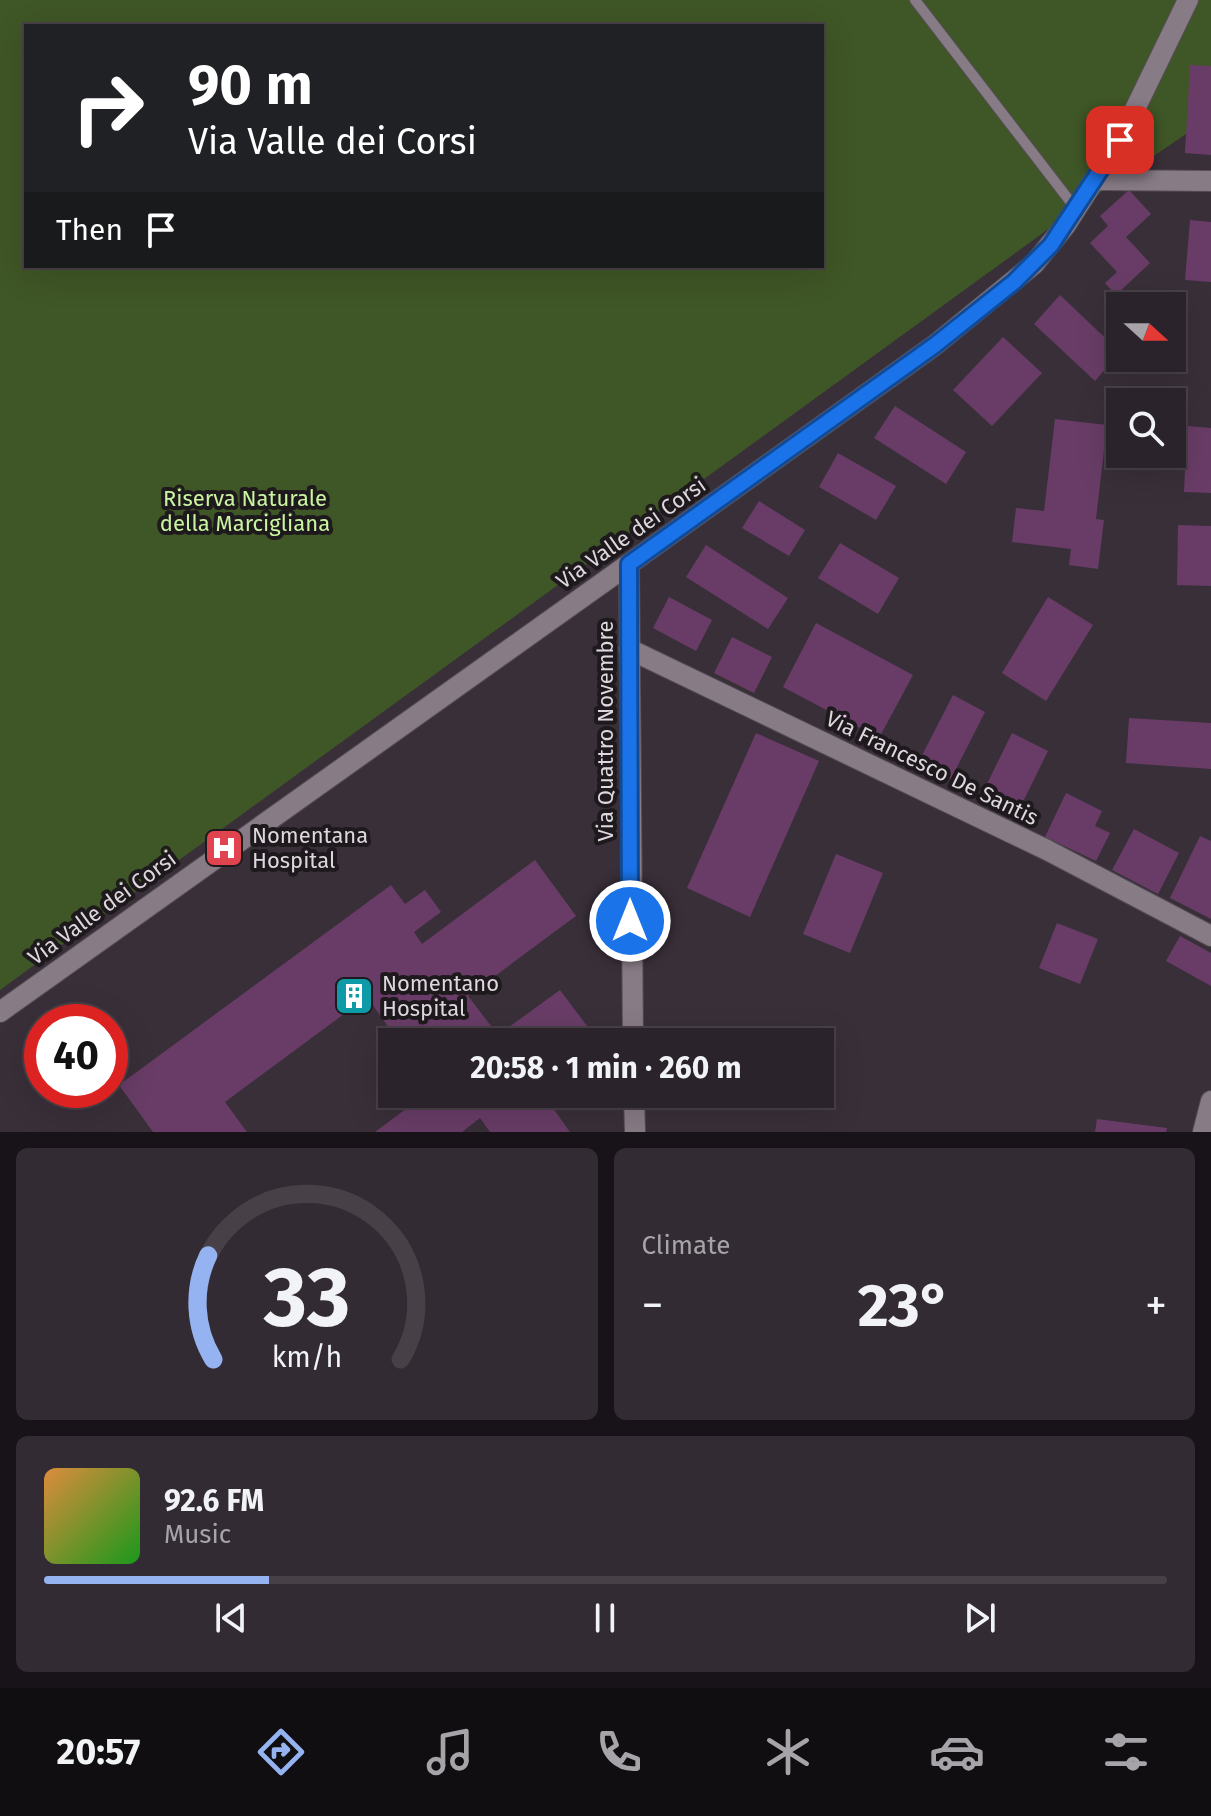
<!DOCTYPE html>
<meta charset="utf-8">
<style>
:root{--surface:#2b232b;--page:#332b33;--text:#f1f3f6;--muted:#a6a4a9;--line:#474047;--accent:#95b2f1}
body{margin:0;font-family:"Fira Sans",sans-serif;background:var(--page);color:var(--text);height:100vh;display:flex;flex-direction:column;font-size:30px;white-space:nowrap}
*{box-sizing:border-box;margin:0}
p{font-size:26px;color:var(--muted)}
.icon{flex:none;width:44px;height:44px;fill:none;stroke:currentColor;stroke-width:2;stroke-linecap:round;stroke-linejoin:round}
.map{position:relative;height:1132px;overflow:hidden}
.sheet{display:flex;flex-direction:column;gap:16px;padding:16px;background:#181318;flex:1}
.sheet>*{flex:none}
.top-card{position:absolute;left:24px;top:24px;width:800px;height:244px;border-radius:0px;box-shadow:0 8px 32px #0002,0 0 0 2px var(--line);background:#202124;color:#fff;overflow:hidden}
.needle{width:52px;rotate:111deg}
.fabs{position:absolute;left:1106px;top:292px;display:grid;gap:16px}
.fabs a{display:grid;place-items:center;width:80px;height:80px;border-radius:0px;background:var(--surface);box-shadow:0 8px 32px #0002,0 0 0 2px var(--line);font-size:40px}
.speed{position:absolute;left:24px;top:1004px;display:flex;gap:16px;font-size:40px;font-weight:700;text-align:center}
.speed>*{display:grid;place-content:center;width:104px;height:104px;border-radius:50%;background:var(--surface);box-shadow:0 8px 32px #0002,0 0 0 2px var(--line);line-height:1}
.speed .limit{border:12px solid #d22;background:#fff;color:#111}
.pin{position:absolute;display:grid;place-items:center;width:68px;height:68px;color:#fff;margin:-34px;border-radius:16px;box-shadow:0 4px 12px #0006}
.me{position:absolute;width:88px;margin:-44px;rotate:0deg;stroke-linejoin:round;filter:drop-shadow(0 0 6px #0008)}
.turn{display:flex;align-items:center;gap:28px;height:168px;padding:0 32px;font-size:36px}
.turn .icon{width:104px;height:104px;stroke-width:2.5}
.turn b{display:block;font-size:56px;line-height:68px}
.then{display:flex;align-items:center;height:76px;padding:0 32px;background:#0003;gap:16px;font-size:30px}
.big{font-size:60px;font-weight:700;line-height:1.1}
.sheet .widget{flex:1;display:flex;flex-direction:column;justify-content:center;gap:12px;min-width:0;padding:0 28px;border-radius:12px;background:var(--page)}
.sheet .dial{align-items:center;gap:0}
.dial svg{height:208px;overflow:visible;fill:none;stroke:var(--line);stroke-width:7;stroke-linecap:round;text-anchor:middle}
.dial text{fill:var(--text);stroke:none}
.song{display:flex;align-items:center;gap:24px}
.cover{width:96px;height:96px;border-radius:12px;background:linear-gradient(135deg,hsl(30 70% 55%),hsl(120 70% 35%))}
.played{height:8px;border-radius:4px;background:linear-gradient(90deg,var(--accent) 20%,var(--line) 20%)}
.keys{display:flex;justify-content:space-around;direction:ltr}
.heat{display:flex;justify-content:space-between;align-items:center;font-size:44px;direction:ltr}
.sheet .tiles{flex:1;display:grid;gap:16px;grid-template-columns:1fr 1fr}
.widget:last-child{grid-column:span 2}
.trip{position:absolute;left:378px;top:1028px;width:456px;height:80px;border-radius:0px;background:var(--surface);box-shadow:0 8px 32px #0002,0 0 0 2px var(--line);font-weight:700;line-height:80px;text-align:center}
.tab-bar{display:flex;height:128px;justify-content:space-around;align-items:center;background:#110e11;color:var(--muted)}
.tab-bar .icon{width:56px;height:56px}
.tab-bar .on{color:var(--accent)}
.tab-bar b{font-size:36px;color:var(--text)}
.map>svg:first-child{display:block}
.green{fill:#3f5626;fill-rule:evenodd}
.building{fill:#683c66}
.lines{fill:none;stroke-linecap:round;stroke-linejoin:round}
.lane-casing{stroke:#554d55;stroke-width:12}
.street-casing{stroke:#554d55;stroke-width:22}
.secondary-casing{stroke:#554d55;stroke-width:22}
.lane{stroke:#877b86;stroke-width:10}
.street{stroke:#877b86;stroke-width:20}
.secondary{stroke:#877b86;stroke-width:20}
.route-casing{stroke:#114b97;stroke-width:20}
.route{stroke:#1a73e8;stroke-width:14}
.labels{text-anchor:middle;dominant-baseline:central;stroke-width:8;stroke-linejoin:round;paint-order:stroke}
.park-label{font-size:22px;fill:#c9f4a0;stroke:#1e191d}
.street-label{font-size:22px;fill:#ded8de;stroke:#1e191d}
.poi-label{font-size:22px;fill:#ded8de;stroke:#1e191d;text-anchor:start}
</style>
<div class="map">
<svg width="1211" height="1132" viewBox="0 0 1211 1132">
<rect width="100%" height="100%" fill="#392f39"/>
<path class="green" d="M0,0H1211V117L1076,209L0,990ZM26,26H822V266H26Z"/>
<g class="building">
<polygon points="1190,65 1211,66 1211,155 1185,153"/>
<polygon points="1129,190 1151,214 1126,237 1150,263 1116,295 1105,283 1117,272 1090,243 1108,226 1100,216"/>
<polygon points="1190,220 1211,222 1211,282 1185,280"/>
<polygon points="1060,295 1120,352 1095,381 1034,324"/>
<polygon points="1003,337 1042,373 992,426 953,390"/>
<polygon points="895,406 966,452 946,484 874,438"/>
<polygon points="1055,419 1107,425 1096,519 1104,520 1098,569 1069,565 1071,549 1012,542 1016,508 1044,511"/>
<polygon points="1187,426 1211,428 1211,493 1184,492"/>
<polygon points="838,453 896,486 876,520 819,487"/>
<polygon points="759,501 805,530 789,556 742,528"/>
<polygon points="1178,525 1211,526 1211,586 1177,585"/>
<polygon points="840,543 899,578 878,614 818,578"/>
<polygon points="706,545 788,598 768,629 686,577"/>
<polygon points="669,597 712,620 696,651 653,628"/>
<polygon points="1048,597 1093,625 1046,701 1002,673"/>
<polygon points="816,623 913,675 879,738 783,687"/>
<polygon points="732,637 772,657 754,693 714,673"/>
<polygon points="953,695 985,712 951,779 918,763"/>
<polygon points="1129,718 1211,723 1211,769 1126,763"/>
<polygon points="756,733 819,761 750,917 687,888"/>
<polygon points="1012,733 1048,751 1017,814 981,796"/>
<polygon points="1066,793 1102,811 1095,826 1110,833 1096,861 1045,837"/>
<polygon points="1134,829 1179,853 1158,894 1112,870"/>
<polygon points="1200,836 1211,841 1211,919 1170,898"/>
<polygon points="836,854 883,873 850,953 803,934"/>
<polygon points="535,860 576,916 468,996 498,1035 560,990 599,1042 399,1042 367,997 225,1102 247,1132 153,1132 119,1085 391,885 405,904 425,890 441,912 414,932 422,944"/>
<polygon points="1057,923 1098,939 1080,984 1039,968"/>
<polygon points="1180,936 1211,953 1211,986 1166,961"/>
<polygon points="426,1094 543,1094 570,1132 490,1132 480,1118 462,1132 375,1132"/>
<polygon points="1097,1119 1167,1128 1166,1132 1095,1132"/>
</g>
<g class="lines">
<defs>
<polyline id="lane" points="915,0 1076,209"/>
<g id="street">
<polyline points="1096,180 1211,181"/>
<polyline points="629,564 935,345 1034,264 1065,226 1120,140 1188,0"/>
<polyline points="629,649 1047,850 1211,936"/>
<polyline points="1203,1132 1211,1101"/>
</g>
<g id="secondary">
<polyline points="629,564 633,1042"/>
<polyline points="0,1012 629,564"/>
<polyline points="634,1094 635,1132"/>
</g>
</defs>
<use href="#lane" class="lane-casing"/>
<use href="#street" class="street-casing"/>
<use href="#secondary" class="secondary-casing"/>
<use href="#lane" class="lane"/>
<use href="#street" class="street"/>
<use href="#secondary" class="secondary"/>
</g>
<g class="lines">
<defs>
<polyline id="route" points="630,921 629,564 935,345 1014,282 1051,245 1120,140"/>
</defs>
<use href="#route" class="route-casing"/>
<use href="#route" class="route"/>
</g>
<defs>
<symbol id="hospital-square" viewBox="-11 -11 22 22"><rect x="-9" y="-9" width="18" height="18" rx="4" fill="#e0444e" stroke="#1e191d"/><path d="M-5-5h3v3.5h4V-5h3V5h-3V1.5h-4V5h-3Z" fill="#fff"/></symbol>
<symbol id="building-square" viewBox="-11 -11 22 22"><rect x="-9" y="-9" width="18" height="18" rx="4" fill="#0f9aa8" stroke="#1e191d"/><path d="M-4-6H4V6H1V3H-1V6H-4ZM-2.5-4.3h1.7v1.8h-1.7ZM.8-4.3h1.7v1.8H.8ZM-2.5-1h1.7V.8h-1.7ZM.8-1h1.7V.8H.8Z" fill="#fff"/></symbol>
</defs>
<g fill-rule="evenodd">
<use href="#hospital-square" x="202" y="826" width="44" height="44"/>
<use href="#building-square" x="332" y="974" width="44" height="44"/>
</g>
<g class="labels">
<g class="park-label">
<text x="245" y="498">Riserva Naturale<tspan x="245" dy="25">della Marcigliana</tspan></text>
</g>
<g class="street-label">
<text transform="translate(631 533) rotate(-35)">Via Valle dei Corsi</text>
<text transform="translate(605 731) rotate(-90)">Via Quattro Novembre</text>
<text transform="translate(932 768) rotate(26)">Via Francesco De Santis</text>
<text transform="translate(102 908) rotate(-36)">Via Valle dei Corsi</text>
</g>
<g class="poi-label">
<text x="252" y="835">Nomentana<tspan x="252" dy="25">Hospital</tspan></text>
<text x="382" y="983">Nomentano<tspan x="382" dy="25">Hospital</tspan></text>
</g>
</g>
</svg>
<div class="fabs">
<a><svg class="needle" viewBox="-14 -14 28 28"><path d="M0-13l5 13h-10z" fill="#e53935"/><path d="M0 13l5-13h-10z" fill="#a6a4a9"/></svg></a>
<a><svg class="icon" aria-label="search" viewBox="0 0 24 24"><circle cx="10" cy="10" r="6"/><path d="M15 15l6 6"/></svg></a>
</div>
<div class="speed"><div class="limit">40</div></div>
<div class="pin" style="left:1120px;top:140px;background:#d93025"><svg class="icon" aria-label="arrive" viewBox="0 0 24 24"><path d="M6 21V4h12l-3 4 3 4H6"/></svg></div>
<svg class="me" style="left:630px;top:921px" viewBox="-20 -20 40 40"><circle r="17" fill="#1a73e8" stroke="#fff" stroke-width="3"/><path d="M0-11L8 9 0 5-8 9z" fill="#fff"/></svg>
<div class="trip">20:58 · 1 min · 260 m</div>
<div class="top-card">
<div class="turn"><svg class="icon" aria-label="right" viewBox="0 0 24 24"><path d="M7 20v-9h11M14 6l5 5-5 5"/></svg><div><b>90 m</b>Via Valle dei Corsi</div></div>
<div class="then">Then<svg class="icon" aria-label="arrive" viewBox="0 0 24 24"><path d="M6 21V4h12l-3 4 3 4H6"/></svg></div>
</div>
</div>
<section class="sheet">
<div class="tiles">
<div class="widget dial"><svg viewBox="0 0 100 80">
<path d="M14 69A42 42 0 1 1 86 69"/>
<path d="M14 69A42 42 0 0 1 12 29" stroke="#95b2f1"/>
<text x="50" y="56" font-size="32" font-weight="700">33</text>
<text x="50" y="72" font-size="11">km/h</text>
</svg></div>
<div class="widget"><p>Climate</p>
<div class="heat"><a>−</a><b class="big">23°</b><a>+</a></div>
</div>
<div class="widget">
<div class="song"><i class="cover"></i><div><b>92.6 FM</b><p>Music</p></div></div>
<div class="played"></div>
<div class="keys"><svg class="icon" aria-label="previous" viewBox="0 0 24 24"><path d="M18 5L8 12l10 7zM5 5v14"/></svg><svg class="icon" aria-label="pause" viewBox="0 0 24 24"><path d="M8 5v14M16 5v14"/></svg><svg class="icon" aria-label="next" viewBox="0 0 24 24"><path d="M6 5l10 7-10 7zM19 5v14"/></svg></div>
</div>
</div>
</section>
<nav class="tab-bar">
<b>20:57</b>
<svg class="icon on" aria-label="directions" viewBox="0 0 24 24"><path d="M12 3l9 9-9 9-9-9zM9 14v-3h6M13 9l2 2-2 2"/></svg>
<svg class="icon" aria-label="music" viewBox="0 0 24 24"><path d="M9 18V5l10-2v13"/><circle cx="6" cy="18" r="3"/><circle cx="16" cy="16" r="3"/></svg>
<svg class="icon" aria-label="phone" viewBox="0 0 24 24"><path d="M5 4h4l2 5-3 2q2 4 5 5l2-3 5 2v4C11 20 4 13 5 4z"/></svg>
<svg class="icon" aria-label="climate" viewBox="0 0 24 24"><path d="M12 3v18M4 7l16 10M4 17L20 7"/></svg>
<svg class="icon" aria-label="car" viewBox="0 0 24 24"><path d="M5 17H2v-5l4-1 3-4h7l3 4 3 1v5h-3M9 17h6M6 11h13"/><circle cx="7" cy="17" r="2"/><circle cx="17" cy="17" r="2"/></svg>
<svg class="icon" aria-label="filters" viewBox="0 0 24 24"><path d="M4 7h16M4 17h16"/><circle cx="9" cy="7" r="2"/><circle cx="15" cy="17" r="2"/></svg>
</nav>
